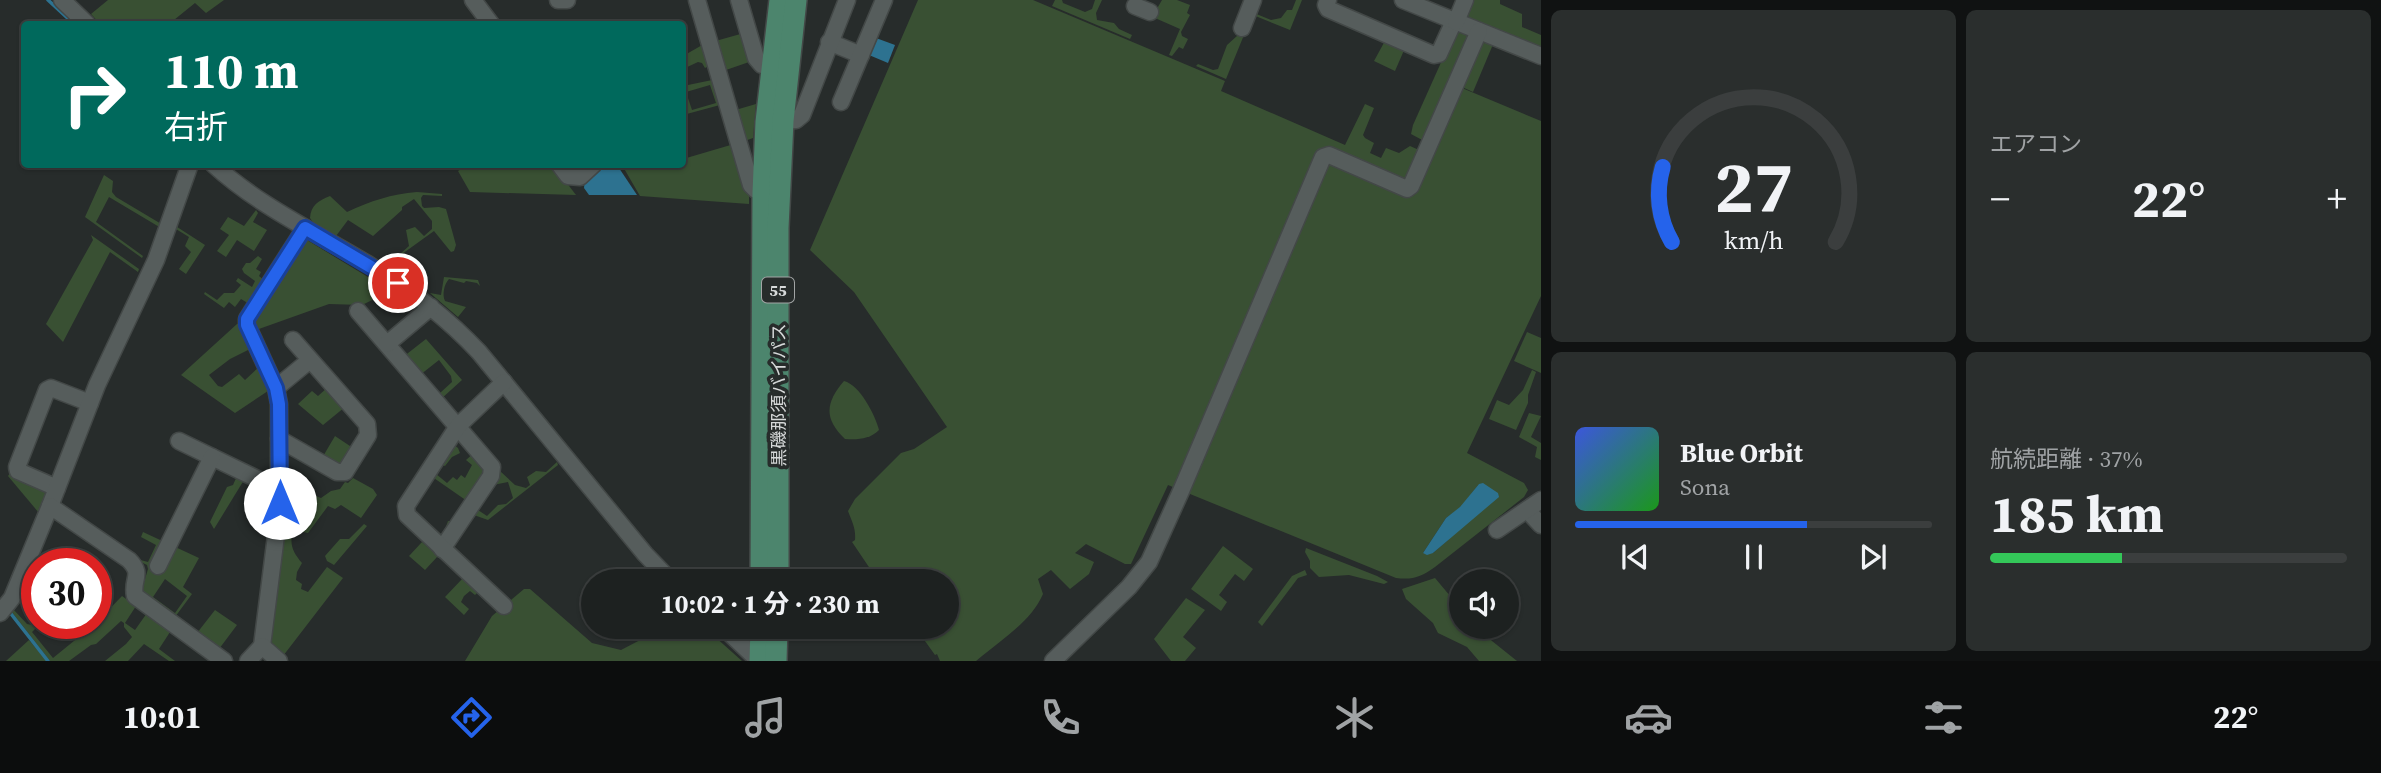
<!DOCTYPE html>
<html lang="ja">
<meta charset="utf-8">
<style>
:root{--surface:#1d2120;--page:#2a2e2d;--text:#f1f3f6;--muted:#a0a3a5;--line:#3b3e3e;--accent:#2563eb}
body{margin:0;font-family:"Source Serif 4","Noto Sans JP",serif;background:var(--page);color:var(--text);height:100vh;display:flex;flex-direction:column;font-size:26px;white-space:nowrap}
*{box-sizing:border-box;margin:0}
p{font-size:23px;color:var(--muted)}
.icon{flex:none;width:38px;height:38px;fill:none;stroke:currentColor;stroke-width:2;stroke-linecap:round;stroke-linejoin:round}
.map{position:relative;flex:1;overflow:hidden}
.details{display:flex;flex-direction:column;gap:10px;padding:10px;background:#101212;width:840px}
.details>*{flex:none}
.top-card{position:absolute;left:21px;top:21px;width:665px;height:147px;border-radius:7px;box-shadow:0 2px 5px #0004,0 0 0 2px var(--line);background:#00695c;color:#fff;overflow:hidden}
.buttons{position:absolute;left:1449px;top:569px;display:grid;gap:14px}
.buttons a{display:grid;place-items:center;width:70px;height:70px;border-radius:50%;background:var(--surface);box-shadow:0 2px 5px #0004,0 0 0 2px var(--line);font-size:35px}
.speed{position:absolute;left:21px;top:548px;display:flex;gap:14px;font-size:35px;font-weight:700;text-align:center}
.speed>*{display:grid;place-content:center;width:91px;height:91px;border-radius:50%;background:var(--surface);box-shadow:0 2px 5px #0004,0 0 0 2px var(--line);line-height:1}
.speed .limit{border:10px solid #d22;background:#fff;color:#111}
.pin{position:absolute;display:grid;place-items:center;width:60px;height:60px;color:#fff;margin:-30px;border:4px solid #fff;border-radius:50%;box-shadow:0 2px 7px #0007}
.me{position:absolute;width:77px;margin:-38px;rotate:0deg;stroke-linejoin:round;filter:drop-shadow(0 0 5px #0008)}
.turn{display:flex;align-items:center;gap:24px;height:147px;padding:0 28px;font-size:32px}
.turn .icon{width:91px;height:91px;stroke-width:2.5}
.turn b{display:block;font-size:49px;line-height:60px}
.big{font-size:52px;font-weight:700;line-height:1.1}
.details .tile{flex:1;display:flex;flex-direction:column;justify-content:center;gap:10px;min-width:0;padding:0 24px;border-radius:10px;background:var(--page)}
.details .dial{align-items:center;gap:0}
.dial svg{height:182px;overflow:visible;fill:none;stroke:var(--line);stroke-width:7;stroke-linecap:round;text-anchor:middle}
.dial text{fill:var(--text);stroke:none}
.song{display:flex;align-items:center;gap:21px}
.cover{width:84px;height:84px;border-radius:10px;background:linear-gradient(135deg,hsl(230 70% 55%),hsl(120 70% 35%))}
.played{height:7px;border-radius:4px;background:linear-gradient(90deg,var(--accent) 65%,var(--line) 65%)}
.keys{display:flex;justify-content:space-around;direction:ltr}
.heat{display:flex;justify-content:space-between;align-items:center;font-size:38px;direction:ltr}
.charge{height:10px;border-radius:5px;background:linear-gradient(90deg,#34c759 37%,var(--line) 0)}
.details .tiles{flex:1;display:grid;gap:10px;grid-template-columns:repeat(2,1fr)}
.trip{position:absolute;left:581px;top:569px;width:378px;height:70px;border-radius:35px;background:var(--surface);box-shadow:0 2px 5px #0004,0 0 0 2px var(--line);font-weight:700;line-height:70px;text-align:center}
.tab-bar{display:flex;height:112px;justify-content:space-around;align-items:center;background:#0c0d0d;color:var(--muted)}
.tab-bar .icon{width:49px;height:49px}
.tab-bar .current{color:var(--accent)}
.tab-bar b{font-size:32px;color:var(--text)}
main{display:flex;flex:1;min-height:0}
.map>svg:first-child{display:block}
.green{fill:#395033;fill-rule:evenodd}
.water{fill:#2d7290}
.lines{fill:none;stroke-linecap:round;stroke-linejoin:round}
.stream{stroke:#2d7290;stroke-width:3.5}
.minor-casing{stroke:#434847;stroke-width:19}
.major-casing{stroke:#434847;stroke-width:24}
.minor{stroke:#565d5c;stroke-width:16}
.major{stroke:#4c856d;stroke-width:21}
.route-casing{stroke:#184099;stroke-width:18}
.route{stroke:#2563eb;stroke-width:12}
.labels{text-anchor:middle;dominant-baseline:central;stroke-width:7;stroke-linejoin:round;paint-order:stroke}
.shield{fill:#272c2b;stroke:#a2a5a5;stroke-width:2}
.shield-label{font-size:16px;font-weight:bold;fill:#d6d9d9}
.street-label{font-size:18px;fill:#d6d9d9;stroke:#272c2b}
</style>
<main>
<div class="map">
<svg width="1541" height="661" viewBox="0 0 1541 661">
<rect width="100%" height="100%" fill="#272c2b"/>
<g class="green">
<polygon points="108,0 224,0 206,13 195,3 169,24 100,24 91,14"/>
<path d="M918,0H1033L1225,81L1221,91L1345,145L1365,104L1374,108L1363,135L1365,138L1374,143L1370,153L1381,158L1386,148L1399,153L1410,146L1419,150L1462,88L1541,121V296L1467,453L1524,483L1528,490L1524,497L1435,567C1421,577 1413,580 1396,578L1168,485L1131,564H1125L1086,544L1075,553L1094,562L1089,574L1070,589L1051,570L1038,579L1043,594C1032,620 1003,639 982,656L976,661H940L937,654L935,655L915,627L947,626V581H884L879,574L875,576L852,542L855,540C856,528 852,522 848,511L855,499L901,453L914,449L947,427L854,292L810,250ZM1479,484L1448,540L1433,553H1423L1446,518L1460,508Z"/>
<polygon points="1055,0 1062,0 1063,3 1085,12 1092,9 1095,0 1102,0 1096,13 1097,20 1114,23 1119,29 1132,35 1130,39 1052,6"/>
<polygon points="1162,0 1177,0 1190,5 1187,13 1190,15 1181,32 1182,36 1188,39 1183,49 1179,47 1172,56 1169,55 1180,29 1155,18 1155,12"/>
<polygon points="1296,0 1302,0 1290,30 1253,15 1254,13 1271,20 1281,18 1287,10 1292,10"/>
<polygon points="1469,0 1500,0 1500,4 1522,14 1522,27 1541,35 1541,49 1461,18"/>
<polygon points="1456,29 1467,34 1469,39 1424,141 1411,134 1413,125"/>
<polygon points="744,33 752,61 726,70 724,73 712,42"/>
<polygon points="1244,35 1226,79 1196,66 1198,64 1213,70 1218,69 1227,45 1237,36"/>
<polygon points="1386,39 1392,42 1394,46 1405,48 1395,71 1374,61"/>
<polygon points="1486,40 1494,42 1473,92 1462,87 1481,43"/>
<polygon points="704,44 712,64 705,68 702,63 698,62 683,69 683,56"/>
<path d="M717,79L720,105L683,115L682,84L688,85ZM710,85L716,103L692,110L686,92Z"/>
<polygon points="756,104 753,138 742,142 732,111"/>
<polygon points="734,144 749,195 749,204 640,196 622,165 646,165 649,167 682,164 683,159"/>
<polygon points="467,165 553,165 576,195 470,192 458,171"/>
<polygon points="104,175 113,181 112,192 116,197 163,225 161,228 109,197 96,222 143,256 142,258 85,217"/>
<path d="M417,192L442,194V196L423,195L421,198L422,206L424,208L439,207L446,209L456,245L454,251L451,252L434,231L391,262L409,246L406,230L415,227L424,236L432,229V221L414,199L402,207V210L373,236L348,220L336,236L315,225L310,218C311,205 318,201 330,196L347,212C371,201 391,194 417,192Z"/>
<polygon points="256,210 258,213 253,222 267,230 254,251 237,240 226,257 217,251 229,235 220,229 228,217 244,226"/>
<polygon points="174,225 205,245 186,274 179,269 191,252 185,246 189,237 171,226"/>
<polygon points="91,235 139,269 138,272 110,252 63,342 46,324 93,240"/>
<polygon points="302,237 391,291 362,305 329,304 253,331 250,319"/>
<polygon points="258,256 262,259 256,269 261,272 259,276 265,281 251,305 241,299 235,307 229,302 224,308 204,294 205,292 217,300 224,293 234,293 241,285 236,281 238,278 252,287 255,281 244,273 242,269 246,263 250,263"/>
<path d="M444,277L478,280L480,286L477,283L466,281L464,283L449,279C444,284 442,295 445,301L466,307L458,317L430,293L441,295Z"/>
<polygon points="237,324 242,324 252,348 230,359 209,375 218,386 222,387 239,374 245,380 261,365 271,389 235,413 181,375"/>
<polygon points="1527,332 1541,338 1541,373 1514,361"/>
<polygon points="426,339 462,380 441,399 428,385 430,383 440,393 452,382 451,376 439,360 420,375 403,357"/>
<polygon points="1532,370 1536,372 1528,395 1528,403 1516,430 1489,419 1497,400 1509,405 1523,390"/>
<path d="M844,381C860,385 875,415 879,430C870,439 858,440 845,439C824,419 825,403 844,381Z"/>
<polygon points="327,388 345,407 323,425 298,404 312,391 318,396"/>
<polygon points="1529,413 1541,416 1531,437 1541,443 1541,460 1535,457 1537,447 1519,437"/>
<polygon points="335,436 353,448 344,464 337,466 322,458"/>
<polygon points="452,443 458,448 460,453 452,457 445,466 442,465 436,474 447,483 453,477 457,480 461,475 465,478 472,465 466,460 475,452 488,469 444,539 436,532 441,534 444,532 448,521 454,521 467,501 431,476"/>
<polygon points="557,462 558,465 488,520 471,514 475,508 487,516 498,505 506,504 513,498 508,482 493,485 500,471 515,485 526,488 530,485 527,477 536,471 546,472"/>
<polygon points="10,473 44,487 48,493 39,513 8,476"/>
<polygon points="237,476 244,480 214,529 210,522 227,487 233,485"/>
<path d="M353,478L373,489L377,495L361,518L341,505L335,509L328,506L308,533L293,530C289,545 293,552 302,563L297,572L296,580L302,584L301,589L308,592L327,567L343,578L283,656L265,646L284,483L321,498L331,491L340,489L345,482L348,483Z"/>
<polygon points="364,524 367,526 334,565 327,561 325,556 340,539 349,539"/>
<path d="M143,532L199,558L183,587L192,594L175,617L143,594V586L148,569L147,565L133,558L148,562L156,545L141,537ZM165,579L187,596L175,613L153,597Z"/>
<polygon points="422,542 438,556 425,570 409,556"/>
<polygon points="1223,546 1253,569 1244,581 1235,574 1219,595 1227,602 1221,611 1191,589"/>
<polygon points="1306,548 1377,576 1388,582 1384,584 1349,575 1319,577 1310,568 1310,561 1305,552"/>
<polygon points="1305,570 1307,575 1298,578 1262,626 1258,622 1292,576"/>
<polygon points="463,578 479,591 475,595 470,591 464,596 461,602 469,609 464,615 445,597"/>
<polygon points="1435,578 1461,609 1461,626 1478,627 1492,641 1517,661 1479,661 1467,647 1438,633 1433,623 1406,599 1402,589"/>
<polygon points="524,589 530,589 592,643 621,650 665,627 704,627 742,661 465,661 492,616"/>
<polygon points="122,596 136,606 125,623 135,630 147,613 178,634 177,636 170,632 159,649 175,661 169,661 144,644 128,661 105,661 126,644 132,637 124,627 124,623 121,621 96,644 91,645 69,661 50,661 11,611 13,609 27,624 32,625 37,621 37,623 41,623 32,632 53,658 96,623"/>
<polygon points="1186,598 1205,610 1183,637 1196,648 1185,661 1171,661 1154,639"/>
<polygon points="215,610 237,625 219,649 197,633"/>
<polygon points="29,640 47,661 6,661"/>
</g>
<g class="water">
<polygon points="876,38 895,45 888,63 869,55"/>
<polygon points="600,165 617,165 637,195 589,195 584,188 585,178"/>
<polygon points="1483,483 1498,493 1499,497 1433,553 1427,555 1423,553 1446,518 1460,507 1479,484"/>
</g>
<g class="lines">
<g class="stream">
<polyline points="48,0 74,24"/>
<polyline points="8,610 48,661"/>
</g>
<defs>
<g id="minor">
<polyline points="62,0 87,24"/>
<polyline points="473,0 491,24"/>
<polyline points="558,0 567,0"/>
<polyline points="697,0 751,185 756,190 763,193"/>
<polyline points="739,0 756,58 762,65 772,67"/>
<polyline points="1328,0 1326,5 1328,9 1434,55 1439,54 1454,21"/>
<polyline points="1403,0 1541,56"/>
<polyline points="1135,6 1150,12"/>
<polyline points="1456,22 1465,0"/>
<polyline points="1242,28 1253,0"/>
<polyline points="829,42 861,55"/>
<polyline points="841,102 884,0"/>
<polyline points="783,121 796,120 802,115 847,0"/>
<path d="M213,164C260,207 317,233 371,266C411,290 447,318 479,352L645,554L671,581"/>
<polyline points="559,164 568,176 580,177 594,164"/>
<polyline points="358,311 492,467 491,476 442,549"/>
<polyline points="387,344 431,307"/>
<polyline points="276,388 310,360"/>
<polyline points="279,439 337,472 345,472 368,435 367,424 293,340"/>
<polyline points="179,441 280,490"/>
<polyline points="57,488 18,471 17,467 47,390 51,388 90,403"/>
<polyline points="50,506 97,385 156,260 190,164"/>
<polyline points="1527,510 1541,525"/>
<polyline points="1497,530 1541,500"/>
<polyline points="158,566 212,457"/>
<polyline points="504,606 407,515 406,506 458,426 504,382"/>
<path d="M0,613L12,598L50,506L129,560C144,575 131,579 135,596L224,661"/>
<polyline points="722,626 759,661"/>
<polyline points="262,646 279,512 279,404 276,388 247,325 247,319 305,228"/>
<polyline points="248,661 262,646 279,661"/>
<polyline points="1053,661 1129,587 1149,562 1181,491 1323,157 1329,155 1407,189 1411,186 1479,31"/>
</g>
<g id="major">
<polyline points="761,581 763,193 766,122 780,0"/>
<polyline points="778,581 778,228 783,121 796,0"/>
<polyline points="760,661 761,626"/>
<polyline points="776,661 777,626"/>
</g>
</defs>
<use href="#minor" class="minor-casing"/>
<use href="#major" class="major-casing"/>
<use href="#minor" class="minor"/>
<use href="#major" class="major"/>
</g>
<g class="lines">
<defs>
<polyline id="route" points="280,503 279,404 276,388 247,325 247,319 305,228 398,283"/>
</defs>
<use href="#route" class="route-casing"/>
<use href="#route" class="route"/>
</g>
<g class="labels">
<rect class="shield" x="762" y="277.5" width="32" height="25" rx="5"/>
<g class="shield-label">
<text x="778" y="290">55</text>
</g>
<g class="street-label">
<text transform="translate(778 395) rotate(-90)">黒磯那須バイパス</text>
</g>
</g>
</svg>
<div class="buttons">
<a><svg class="icon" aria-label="sound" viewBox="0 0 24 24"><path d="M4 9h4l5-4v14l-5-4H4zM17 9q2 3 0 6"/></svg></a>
</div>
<div class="speed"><div class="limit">30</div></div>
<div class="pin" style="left:398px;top:283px;background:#d93025"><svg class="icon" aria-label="arrive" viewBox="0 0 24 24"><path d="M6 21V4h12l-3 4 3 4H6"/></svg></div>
<svg class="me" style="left:280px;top:503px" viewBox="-20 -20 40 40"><circle r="19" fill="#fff"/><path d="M0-13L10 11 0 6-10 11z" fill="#2563eb"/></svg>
<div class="trip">10:02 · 1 分 · 230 m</div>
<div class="top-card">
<div class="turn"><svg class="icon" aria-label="right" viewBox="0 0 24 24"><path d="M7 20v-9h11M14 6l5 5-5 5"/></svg><div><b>110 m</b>右折</div></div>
</div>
</div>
<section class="details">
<div class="tiles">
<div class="tile dial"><svg viewBox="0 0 100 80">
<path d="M14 69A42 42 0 1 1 86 69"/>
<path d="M14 69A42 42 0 0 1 10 36" stroke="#2563eb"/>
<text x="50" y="56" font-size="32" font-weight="700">27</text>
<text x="50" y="72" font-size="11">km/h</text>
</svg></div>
<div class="tile"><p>エアコン</p>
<div class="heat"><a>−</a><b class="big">22°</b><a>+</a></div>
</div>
<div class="tile">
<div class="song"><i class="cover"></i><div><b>Blue Orbit</b><p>Sona</p></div></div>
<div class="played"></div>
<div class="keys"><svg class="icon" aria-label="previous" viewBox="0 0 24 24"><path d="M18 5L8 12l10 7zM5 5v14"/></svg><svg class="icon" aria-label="pause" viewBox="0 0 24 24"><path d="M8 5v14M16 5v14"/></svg><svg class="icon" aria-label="next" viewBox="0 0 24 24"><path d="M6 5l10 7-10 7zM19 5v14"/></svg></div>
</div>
<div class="tile"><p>航続距離 · 37%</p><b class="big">185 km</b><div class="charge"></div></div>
</div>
</section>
</main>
<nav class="tab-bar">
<b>10:01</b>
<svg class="icon current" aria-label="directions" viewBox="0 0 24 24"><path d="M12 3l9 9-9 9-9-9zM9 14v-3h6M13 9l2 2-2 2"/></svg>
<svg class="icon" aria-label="music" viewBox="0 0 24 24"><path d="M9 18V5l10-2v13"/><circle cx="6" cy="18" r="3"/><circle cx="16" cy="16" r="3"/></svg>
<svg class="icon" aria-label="phone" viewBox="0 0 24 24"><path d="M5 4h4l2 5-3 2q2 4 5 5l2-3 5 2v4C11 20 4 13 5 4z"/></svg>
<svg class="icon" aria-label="climate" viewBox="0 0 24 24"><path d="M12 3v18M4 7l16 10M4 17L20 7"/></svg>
<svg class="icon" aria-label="car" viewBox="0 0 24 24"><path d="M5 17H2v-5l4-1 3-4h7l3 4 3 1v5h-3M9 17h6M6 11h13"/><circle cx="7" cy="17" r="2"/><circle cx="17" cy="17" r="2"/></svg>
<svg class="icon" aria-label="filters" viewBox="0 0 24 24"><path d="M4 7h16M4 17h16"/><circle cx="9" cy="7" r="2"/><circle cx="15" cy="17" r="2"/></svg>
<b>22°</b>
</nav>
